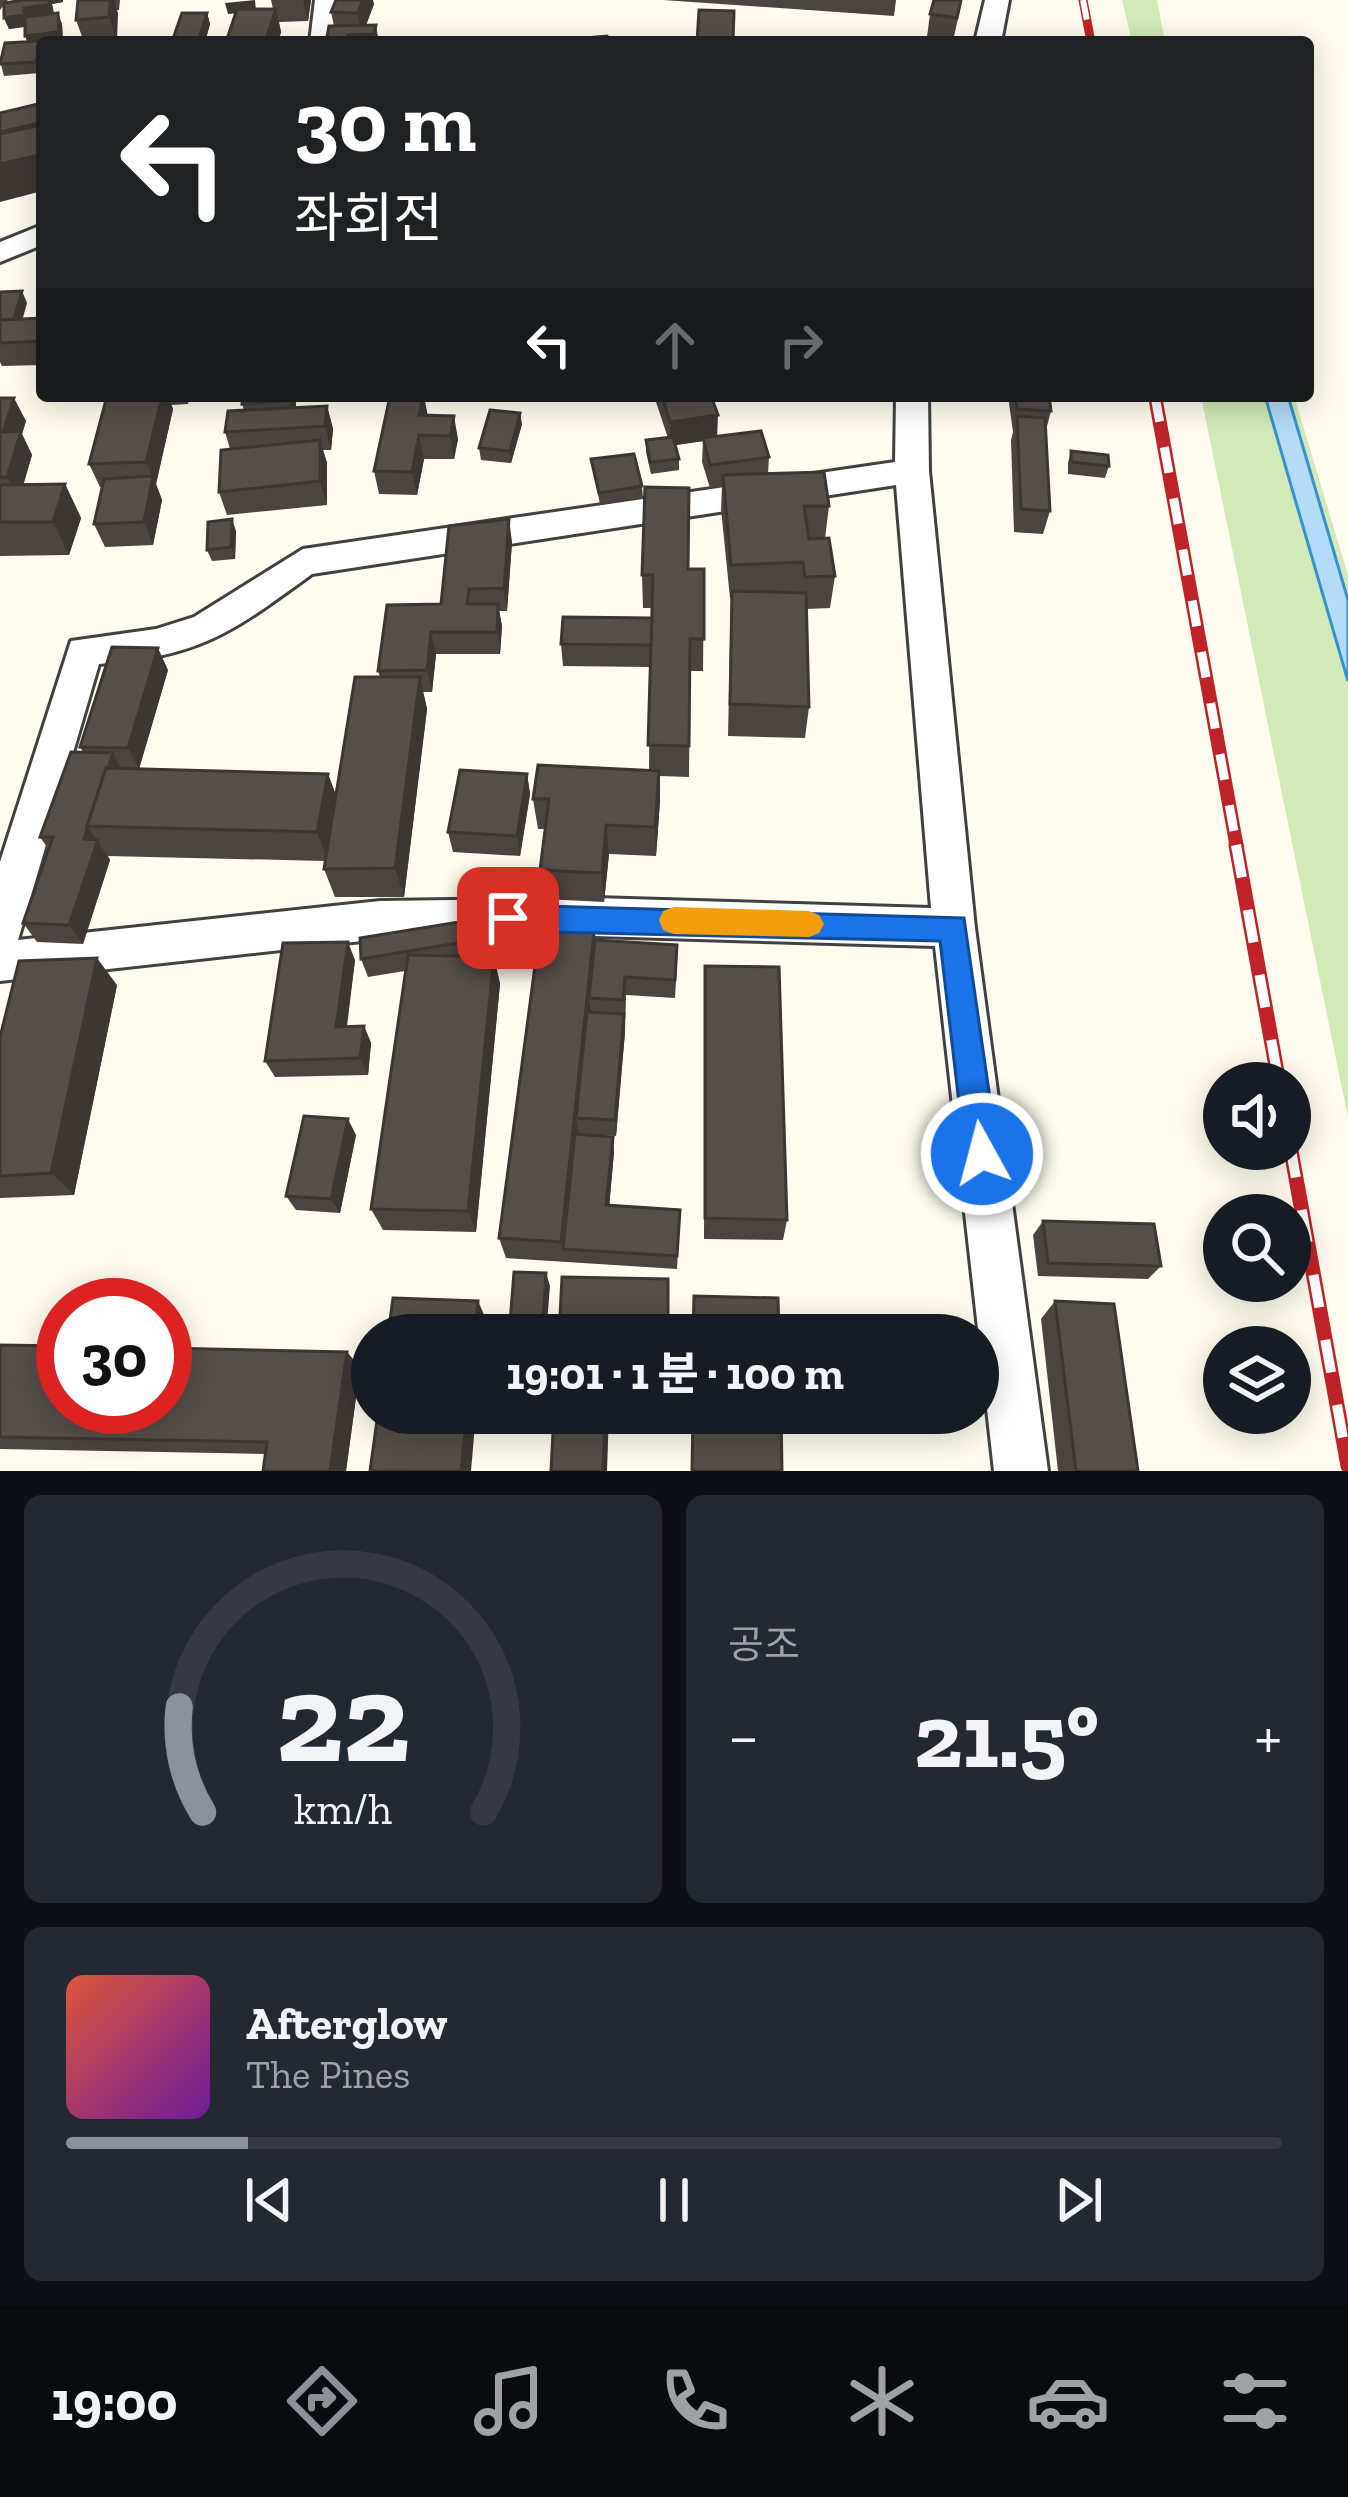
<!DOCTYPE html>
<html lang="ko">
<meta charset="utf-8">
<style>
:root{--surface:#171b24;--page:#242831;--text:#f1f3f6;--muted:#9ea1a6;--line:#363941;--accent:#8c9099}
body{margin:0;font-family:"Zilla Slab","Noto Sans KR",serif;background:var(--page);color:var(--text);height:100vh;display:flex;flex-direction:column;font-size:45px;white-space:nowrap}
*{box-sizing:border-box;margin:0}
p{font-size:39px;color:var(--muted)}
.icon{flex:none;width:66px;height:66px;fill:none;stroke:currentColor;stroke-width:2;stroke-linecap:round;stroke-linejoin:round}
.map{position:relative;height:1471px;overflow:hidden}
.side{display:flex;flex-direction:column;gap:24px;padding:24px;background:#0d0f14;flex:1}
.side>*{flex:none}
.hud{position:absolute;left:36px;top:36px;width:1278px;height:366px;border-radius:12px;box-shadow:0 6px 30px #0003;background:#202124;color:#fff;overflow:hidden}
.fabs{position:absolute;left:1203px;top:1062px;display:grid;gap:24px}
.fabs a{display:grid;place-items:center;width:108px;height:108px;border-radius:50%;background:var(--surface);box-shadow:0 6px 30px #0003;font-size:60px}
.speed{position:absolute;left:36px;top:1278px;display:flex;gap:24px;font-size:60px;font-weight:700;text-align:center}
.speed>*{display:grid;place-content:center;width:156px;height:156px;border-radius:50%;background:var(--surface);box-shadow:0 6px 30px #0003;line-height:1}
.speed .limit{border:18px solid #d22;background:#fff;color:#111}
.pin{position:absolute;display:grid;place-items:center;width:102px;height:102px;color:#fff;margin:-51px;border-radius:24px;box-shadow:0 6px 18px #0006}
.me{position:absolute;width:132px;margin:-66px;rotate:353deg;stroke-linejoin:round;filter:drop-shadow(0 0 9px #0008)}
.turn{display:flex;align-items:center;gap:42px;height:252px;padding:0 60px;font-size:54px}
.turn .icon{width:156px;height:156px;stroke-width:2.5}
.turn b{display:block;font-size:84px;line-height:102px}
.lanes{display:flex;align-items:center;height:114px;padding:0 60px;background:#0003;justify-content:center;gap:60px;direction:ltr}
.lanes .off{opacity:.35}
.big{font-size:90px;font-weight:700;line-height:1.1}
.side .card{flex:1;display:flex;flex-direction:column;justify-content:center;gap:18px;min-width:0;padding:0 42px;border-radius:18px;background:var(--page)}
.side .dial{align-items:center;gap:0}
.dial svg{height:312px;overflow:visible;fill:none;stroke:var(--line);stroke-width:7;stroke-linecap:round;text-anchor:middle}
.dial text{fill:var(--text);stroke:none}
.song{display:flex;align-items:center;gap:36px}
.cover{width:144px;height:144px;border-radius:18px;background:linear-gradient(135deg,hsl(10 70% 55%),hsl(280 70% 35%))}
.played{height:12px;border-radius:6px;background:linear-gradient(90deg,var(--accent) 15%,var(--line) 15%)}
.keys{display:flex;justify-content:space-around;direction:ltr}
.heat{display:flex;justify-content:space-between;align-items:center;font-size:66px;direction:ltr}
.side .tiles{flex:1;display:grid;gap:24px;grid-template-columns:1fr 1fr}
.card:last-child{grid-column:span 2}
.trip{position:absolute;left:351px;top:1314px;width:648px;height:120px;border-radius:60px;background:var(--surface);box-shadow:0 6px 30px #0003;font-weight:700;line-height:120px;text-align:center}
.tabs{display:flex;height:192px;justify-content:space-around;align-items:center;background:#090b0e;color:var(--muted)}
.tabs .icon{width:84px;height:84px}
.tabs .current{color:var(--accent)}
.tabs b{font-size:54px;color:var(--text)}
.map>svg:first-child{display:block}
.green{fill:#d1eab7}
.water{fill:#b2dcf7;stroke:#3890cf;stroke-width:3}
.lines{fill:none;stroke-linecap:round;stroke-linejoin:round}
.minor-casing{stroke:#414141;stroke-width:6}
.minor{fill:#fff;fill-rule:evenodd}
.rail-far2-casing{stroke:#c02327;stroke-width:9}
.rail-far1-casing{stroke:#c02327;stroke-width:14}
.rail-casing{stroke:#c02327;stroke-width:15}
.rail-far2{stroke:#fff;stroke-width:6;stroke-dasharray:20;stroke-linecap:butt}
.rail-far1{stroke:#fff;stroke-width:9;stroke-dasharray:26;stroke-linecap:butt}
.rail{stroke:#fff;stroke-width:10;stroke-dasharray:33;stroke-linecap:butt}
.wall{fill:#4b4440}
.shaded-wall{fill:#3d3734}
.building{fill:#574f4a;stroke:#3d3734;stroke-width:3}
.route{fill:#1a73e8;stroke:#114b97;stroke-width:3}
.slow{fill:#f59e0b}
</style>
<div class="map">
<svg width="1348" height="1471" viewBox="0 0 1348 1471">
<rect width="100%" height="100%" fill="#fffcef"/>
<g class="green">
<polygon points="1122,0 1157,0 1165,42 1132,42"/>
<polygon points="1201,396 1265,396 1348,681 1348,1118"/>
<polygon points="1288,396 1294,396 1348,575 1348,600"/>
</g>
<polygon class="water" points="1265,396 1288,396 1348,600 1348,681"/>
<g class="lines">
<defs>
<g id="minor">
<polygon points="315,0 339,0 336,42 310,42"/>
<polygon points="985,0 1009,0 1001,42 975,42"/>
<polygon points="42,225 42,245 0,262 0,242"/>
<path d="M896,396H928L929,471L975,928L1048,1471H994L935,946L595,936L380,939L0,981V862L71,641L156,629L194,617L303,549L895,462ZM896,485L931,908L595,898L380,901L18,940L99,664C202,656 232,632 312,574Z"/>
</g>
</defs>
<use href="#minor" class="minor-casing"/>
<use href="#minor" class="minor"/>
<defs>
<polyline id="rail-far2" points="1083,0 1091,42"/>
<polyline id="rail-far1" points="1155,396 1237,848"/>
<g id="rail">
<polyline points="1236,845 1279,1083"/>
<polyline points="1290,1145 1348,1466"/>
</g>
</defs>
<use href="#rail-far2" class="rail-far2-casing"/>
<use href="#rail-far1" class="rail-far1-casing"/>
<use href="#rail" class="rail-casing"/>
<use href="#rail-far2" class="rail-far2"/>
<use href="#rail-far1" class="rail-far1"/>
<use href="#rail" class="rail"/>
</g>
<g class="wall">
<polygon points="0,0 8,0 6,2 63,2 52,4 54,13 62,24 63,42 42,42 40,73 4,76 0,61 27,42 25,27 9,29 4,18 4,5 0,10"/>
<polygon points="78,0 120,0 119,10 117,10 117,40 84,42 76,20"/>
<polygon points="271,0 311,0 308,21 279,22 281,32 278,42 227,42 236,13 228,14 256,9 273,9"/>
<polygon points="663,0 896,0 894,16"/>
<polygon points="962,0 953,41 927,37 930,14"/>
<polygon points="374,4 366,25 376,25 379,42 326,42 334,26 331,12"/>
<polygon points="207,13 210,24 205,42 174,42 173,39"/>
<polygon points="42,341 42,365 2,366 0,362 0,343"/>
<polygon points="107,396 190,396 188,404 171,405 173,409 156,484 162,500 153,545 105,547 94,524 103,487 100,487 89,464"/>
<polygon points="296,396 296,407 327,406 333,429 331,450 323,450 327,463 327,505 227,515 219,492 230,449 225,432 244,410 242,404"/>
<polygon points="424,396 427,415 458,439 454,459 424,459 417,495 379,494 374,471"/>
<polygon points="654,396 719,396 719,400 712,401 717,437 769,457 768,474 829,506 825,539 835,576 830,608 806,609 809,707 805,738 728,736 731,598 730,598 721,509 722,486 710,488 702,462 703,441 675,445 679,459 679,470 651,474 646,452 646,440 668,438"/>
<polygon points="1008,396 1049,396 1051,411 1046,430 1050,511 1043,534 1014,532 1011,440 1013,432"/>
<polygon points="0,398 26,421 22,434 32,455 23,485 65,484 81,518 69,555 0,556"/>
<polygon points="522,424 511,463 481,460 479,448"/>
<polygon points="1071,451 1109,466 1105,478 1068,474 1068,463"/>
<polygon points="591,459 642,486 643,498 600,504"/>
<polygon points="236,531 235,559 212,561 207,550"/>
<polygon points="512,542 507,611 499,611 502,626 500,654 436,654 432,692 423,692 427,709 404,897 335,897 324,869 325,861 108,856 110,860 83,944 37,942 23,923 49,850 40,837 83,752 80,747 168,670 139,769 328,774 336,795 380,677 378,671 441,604"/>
<polygon points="688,569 704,569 703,671 690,671 689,777 660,776 660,801 656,856 609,854 604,902 544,899 540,870 545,829 538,829 533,799 649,770 650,667 563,666 561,644 652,618 652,608 643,608 642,575"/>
<polygon points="527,774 530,794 520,856 453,852 448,832"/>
<polygon points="515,913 522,952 494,957 500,984 476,1232 383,1230 371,1209 405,971 368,977 361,959"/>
<polygon points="594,932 595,940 677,964 675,998 626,995 625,1032 616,1136 579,1134 613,1137 614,1152 609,1206 680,1210 677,1269 506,1258 499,1238"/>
<polygon points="355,960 347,1027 364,1026 371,1043 368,1075 275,1077 265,1061"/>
<polygon points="705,966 787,1220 783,1240 704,1239"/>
<polygon points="117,985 74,1195 0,1198 0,1037"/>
<polygon points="356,1135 340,1213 296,1210 286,1196"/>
<polygon points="1043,1221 1161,1266 1148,1279 1038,1276 1033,1235"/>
<polygon points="668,1279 668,1335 559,1335"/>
<polygon points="1055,1301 1138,1471 1058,1471 1041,1319"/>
<polygon points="0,1345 347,1352 360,1368 346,1471 263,1471 265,1454 0,1449"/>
</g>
<g class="shaded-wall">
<polygon points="30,0 63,0 63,2 52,4 54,16 29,26 9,29 4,18 24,8"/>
<polygon points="110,0 114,0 118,13 117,40 109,17"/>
<polygon points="255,0 256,11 228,14 225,3"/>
<polygon points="303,0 311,0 308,21"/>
<polygon points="363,0 373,0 374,4 362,36 358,13"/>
<polygon points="276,9 281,32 278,42 267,42"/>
<polygon points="58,13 62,24 63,42 42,42 42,65 40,73 25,36"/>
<polygon points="207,13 210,24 205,42 200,42 199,38"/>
<polygon points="42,122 42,147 0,158 0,132"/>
<polygon points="42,154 42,191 0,202 0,164"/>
<polygon points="22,291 27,303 19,332 13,320"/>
<polygon points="162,396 168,396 173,409 156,484 162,500 153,545 144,522 153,478 146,462"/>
<polygon points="289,396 296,396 295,424 289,400"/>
<polygon points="424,396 428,417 423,439 419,415"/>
<polygon points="14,398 26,421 22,434 32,455 19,500 7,477 3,432"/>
<polygon points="327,406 333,429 331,450 325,426"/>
<polygon points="520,413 522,424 511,463 510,451"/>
<polygon points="718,415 717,439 670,446 670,422"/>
<polygon points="454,416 458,439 454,459 450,436"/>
<polygon points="419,435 424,459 417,495 412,472"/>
<polygon points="320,440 327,463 327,505 320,481"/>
<polygon points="65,484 81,518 69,555 53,522"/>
<polygon points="232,519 236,531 235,559 231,547"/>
<polygon points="509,519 512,542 507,611 504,588"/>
<polygon points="498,604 502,626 500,654 497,632"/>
<polygon points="431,632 436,654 432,692 427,670"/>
<polygon points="158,648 168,670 139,769 128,748"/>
<polygon points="420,677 427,709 404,897 395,868"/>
<polygon points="113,753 124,775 88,826"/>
<polygon points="659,771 660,801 656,856 655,827"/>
<polygon points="328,774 339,804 328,861 317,832"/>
<polygon points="527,774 530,794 520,856 517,836"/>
<polygon points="606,825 609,854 604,902 602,873"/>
<polygon points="88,827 110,860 83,944 69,925 84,839"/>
<polygon points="594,932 597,959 589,998 591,1016 576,1118 579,1134 563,1249 561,1242"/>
<polygon points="348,942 355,960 344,1044 336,1027"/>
<polygon points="494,957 500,984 476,1232 468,1211"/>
<polygon points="97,958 117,985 74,1195 51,1173"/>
<polygon points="625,977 625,1032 616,1136 615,1120 624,1014"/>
<polygon points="364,1026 371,1043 368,1075 360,1058"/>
<polygon points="348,1119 356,1135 340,1213 331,1199"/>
<polygon points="613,1137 614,1152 608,1220 606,1205"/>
<polygon points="546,1273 550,1286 546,1335 542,1335"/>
<polygon points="478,1301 486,1319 484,1335 475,1335"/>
<polygon points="347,1352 360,1368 346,1471 330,1471"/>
<polygon points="467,1413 476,1413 471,1471 461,1471"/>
<polygon points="605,1413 609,1413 607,1471 603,1471"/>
</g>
<g class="building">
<polygon points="24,0 49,0 50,4 24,8 24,15 4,18 4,3"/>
<polygon points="78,0 110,0 109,17 76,20"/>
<polygon points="336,0 363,0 358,13 331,12"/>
<polygon points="934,0 961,0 957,18 930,14"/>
<polygon points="237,9 276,9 266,39 227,39"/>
<polygon points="699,10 734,11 733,42 697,42"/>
<polygon points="58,13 59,32 25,36 25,17"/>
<polygon points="182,13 207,13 199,38 173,39"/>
<polygon points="376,25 374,34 348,35 347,42 326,42 329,26"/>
<polygon points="607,36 609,42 585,42 584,38"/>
<polygon points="41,41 36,62 0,64 5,43"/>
<polygon points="38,104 42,115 42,122 0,132 0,113"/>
<polygon points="42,125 42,154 0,164 0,134"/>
<polygon points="22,291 14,319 0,320 0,292"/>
<polygon points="42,318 42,341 0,343 0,320"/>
<polygon points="107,396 162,396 146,462 89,464"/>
<polygon points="243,396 289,396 289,400 242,404"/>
<polygon points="390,396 423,396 419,415 454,416 450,436 419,435 412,472 374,471"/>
<polygon points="662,396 711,396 718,415 670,422"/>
<polygon points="1016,396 1049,396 1051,411 1017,409"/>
<polygon points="0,398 14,398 3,432 21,431 7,477 0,477"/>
<polygon points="327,406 325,426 225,432 228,411"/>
<polygon points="490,410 520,413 510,451 479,448"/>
<polygon points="1017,416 1045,418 1050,511 1021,509"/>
<polygon points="761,431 769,457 710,465 703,438"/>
<polygon points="673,437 679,459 650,462 646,440"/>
<polygon points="320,440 320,481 219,492 221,450"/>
<polygon points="1071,451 1108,455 1109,466 1071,462"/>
<polygon points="634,454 642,486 599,493 591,459"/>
<polygon points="824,472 829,506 804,506 809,539 829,538 835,576 805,577 803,562 731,565 723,475"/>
<polygon points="153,476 144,522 94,524 104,479"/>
<polygon points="65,484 53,522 0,522 0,485"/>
<polygon points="645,487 689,488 688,569 704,569 704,639 690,639 689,746 648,745 653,575 642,575"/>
<polygon points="232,519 231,547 207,550 208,522"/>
<polygon points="509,519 504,588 469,589 467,604 498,604 497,632 431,632 427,670 378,671 387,605 441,604 449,526"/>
<polygon points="732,591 806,593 809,707 730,704"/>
<polygon points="563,617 652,618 651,645 561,644"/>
<polygon points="112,647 158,648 128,748 80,747"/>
<polygon points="355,677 420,677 395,868 324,869"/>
<polygon points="71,752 113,753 108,768 106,768 84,839 98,840 69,925 23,923 53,837 40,837"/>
<polygon points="538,765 659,771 655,827 606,825 602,873 540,870 549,799 533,799"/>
<polygon points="106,768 328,774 317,832 87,826"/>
<polygon points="460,770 527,774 517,836 448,832"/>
<polygon points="515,913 518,933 361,959 360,938"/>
<polygon points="540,928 594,932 561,1242 499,1238"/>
<polygon points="595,940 677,945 675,980 625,977 623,1000 589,998"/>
<polygon points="348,942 336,1027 364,1026 360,1058 265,1061 283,943"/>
<polygon points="408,955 494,957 468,1211 371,1209"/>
<polygon points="97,958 51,1173 0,1176 0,1037 19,961"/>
<polygon points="705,966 779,967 787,1220 705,1218"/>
<polygon points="587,1012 624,1014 615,1120 576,1118"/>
<polygon points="304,1116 348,1119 331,1199 286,1196"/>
<polygon points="575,1134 613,1137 606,1205 680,1210 677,1256 563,1249"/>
<polygon points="1043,1221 1154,1224 1161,1266 1048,1263"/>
<polygon points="514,1272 546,1273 542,1335 509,1335"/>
<polygon points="562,1277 668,1279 668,1327 608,1325 608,1335 559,1335"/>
<polygon points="694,1296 778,1298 779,1335 693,1335"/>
<polygon points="393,1298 478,1301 475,1335 388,1335"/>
<polygon points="1055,1301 1114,1304 1138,1471 1076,1471"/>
<polygon points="0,1345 63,1346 63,1407 165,1407 165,1348 347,1352 330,1471 263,1471 267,1442 0,1437"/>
<polygon points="378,1413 467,1413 461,1471 370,1471"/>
<polygon points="554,1413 605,1413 603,1471 551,1471"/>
<polygon points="693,1413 781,1413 782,1471 692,1471"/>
</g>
<polygon class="route" points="508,905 964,918 998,1154 993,1166 982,1170 970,1166 965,1154 940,941 508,931 497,927 493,918 497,909"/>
<polygon class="slow" points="674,907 809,911 819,915 824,924 819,933 809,937 674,934 663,930 659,920 663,911"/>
</svg>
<div class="fabs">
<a><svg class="icon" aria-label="sound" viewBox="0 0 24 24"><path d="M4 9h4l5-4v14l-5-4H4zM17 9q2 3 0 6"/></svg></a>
<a><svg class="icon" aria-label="search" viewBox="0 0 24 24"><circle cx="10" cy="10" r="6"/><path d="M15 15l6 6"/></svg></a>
<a><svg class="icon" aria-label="layers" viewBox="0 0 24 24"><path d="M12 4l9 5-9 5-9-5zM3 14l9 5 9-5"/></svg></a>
</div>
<div class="speed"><div class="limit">30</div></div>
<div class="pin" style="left:508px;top:918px;background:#d93025"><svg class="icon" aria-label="arrive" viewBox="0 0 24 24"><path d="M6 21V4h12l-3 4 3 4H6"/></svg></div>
<svg class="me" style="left:982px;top:1154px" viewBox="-20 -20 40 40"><circle r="17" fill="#1a73e8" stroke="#fff" stroke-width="3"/><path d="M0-11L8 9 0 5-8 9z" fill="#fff"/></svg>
<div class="trip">19:01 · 1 분 · 100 m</div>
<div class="hud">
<div class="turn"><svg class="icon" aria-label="left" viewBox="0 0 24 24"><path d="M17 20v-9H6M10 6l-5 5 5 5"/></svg><div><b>30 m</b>좌회전</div></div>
<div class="lanes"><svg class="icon" aria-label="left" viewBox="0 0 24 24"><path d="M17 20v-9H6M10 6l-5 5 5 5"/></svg><svg class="icon off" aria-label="ahead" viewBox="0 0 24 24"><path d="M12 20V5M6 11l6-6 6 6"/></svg><svg class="icon off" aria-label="right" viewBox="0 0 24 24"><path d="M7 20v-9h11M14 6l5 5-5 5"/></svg></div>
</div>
</div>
<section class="side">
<div class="tiles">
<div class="card dial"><svg viewBox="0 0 100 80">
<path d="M14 69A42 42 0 1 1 86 69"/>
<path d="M14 69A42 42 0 0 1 8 42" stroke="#8c9099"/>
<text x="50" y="56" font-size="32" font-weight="700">22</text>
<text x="50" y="72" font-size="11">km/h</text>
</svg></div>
<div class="card"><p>공조</p>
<div class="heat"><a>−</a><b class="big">21.5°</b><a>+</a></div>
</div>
<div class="card">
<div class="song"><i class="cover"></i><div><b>Afterglow</b><p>The Pines</p></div></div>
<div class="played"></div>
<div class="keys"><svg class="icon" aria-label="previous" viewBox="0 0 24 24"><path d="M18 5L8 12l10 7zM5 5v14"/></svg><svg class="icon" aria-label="pause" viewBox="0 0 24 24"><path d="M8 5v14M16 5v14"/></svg><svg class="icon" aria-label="next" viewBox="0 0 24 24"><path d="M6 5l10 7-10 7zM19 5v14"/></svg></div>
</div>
</div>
</section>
<nav class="tabs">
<b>19:00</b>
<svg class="icon current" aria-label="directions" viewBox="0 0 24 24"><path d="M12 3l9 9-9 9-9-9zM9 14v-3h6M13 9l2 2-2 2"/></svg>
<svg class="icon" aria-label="music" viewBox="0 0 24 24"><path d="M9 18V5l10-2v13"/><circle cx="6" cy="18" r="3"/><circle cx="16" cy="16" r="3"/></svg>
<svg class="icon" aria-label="phone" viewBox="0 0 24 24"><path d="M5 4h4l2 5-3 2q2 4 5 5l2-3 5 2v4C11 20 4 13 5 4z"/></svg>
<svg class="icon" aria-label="climate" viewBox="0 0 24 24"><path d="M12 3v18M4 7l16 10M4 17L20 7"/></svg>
<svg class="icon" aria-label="car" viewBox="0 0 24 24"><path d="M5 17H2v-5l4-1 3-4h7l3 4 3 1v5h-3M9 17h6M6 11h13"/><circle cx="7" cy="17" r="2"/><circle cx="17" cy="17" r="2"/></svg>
<svg class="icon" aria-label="filters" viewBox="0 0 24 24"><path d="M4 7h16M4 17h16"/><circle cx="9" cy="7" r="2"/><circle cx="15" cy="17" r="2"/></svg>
</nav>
